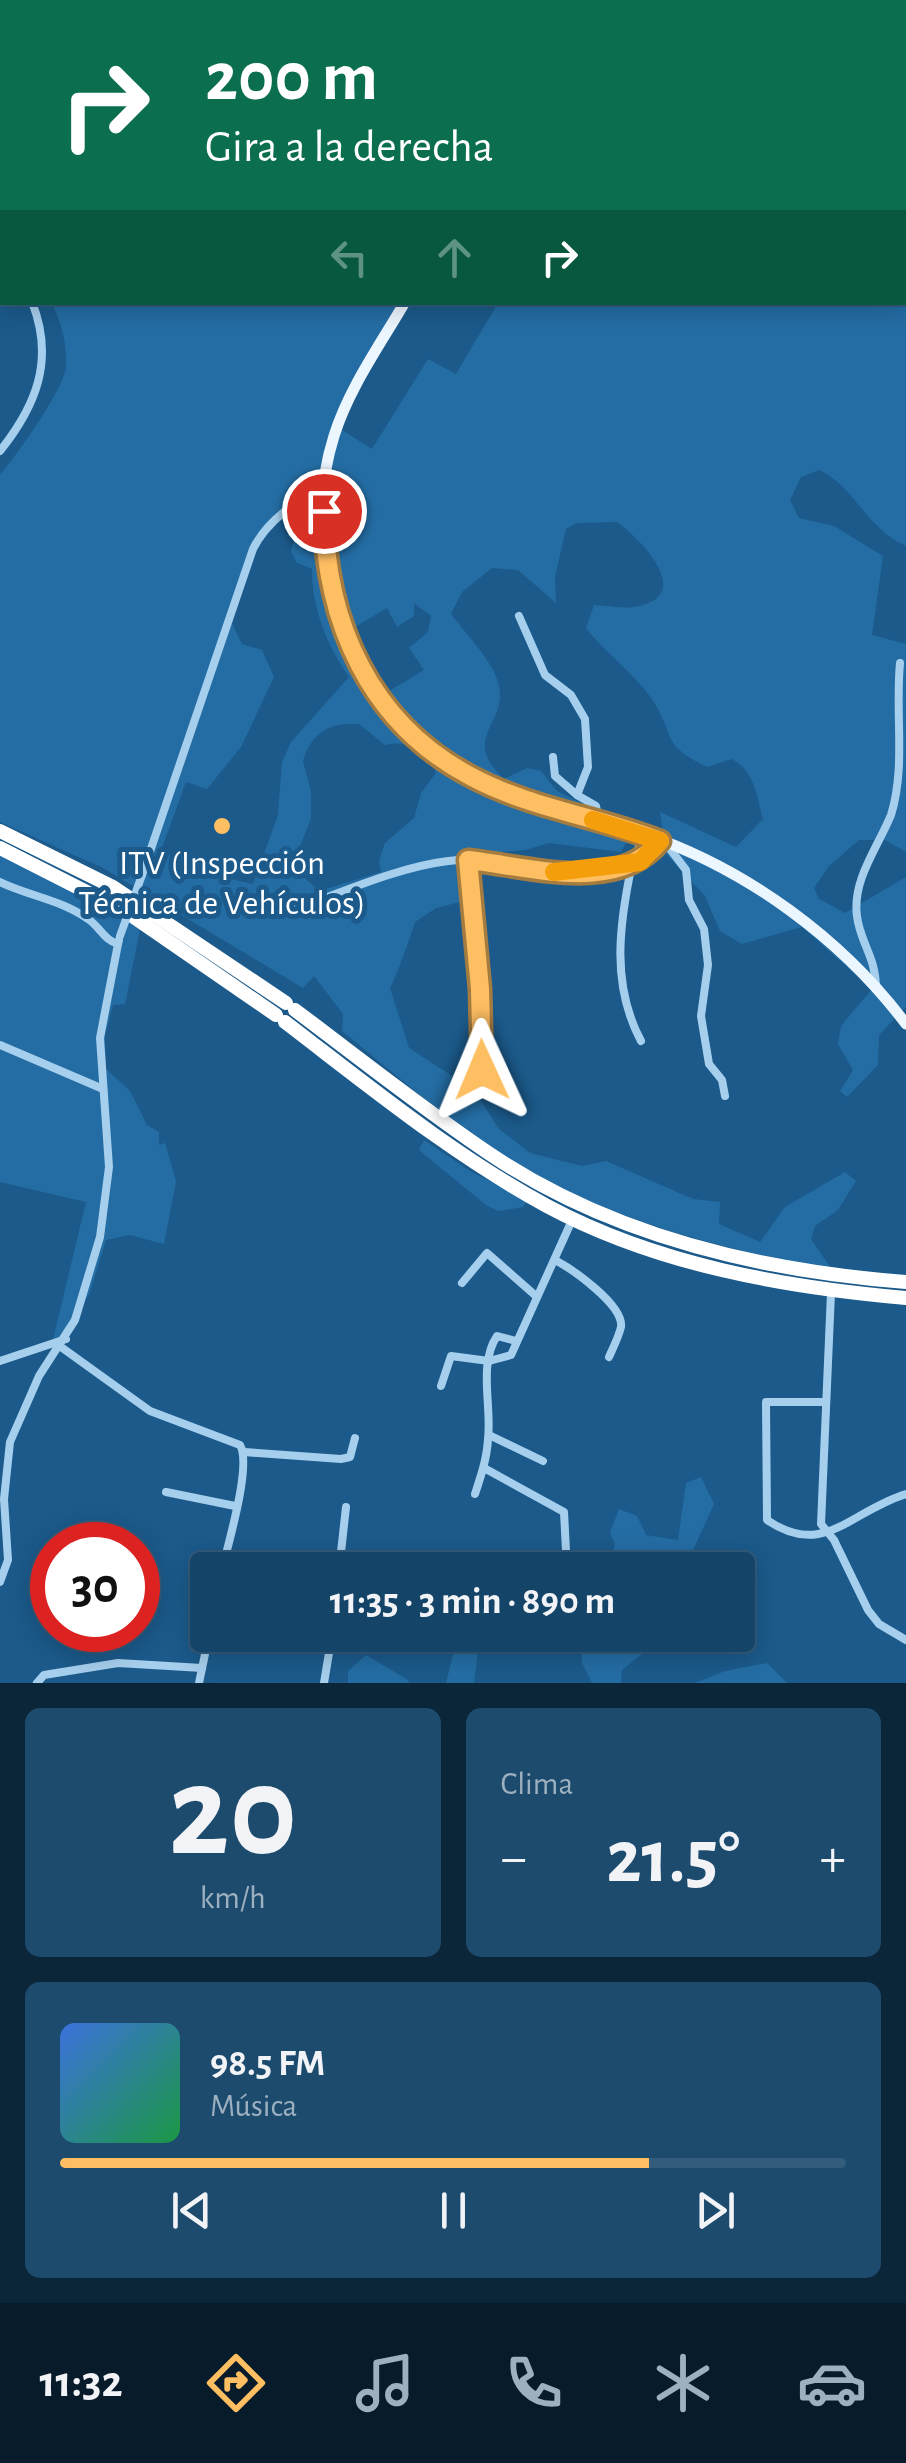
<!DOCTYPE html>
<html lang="es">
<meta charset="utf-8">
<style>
:root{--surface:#144468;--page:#1d4b6e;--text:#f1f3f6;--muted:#9db0c0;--line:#335c7c;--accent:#febe62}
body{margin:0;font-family:"Alegreya Sans",sans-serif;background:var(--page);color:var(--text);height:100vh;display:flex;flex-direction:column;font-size:38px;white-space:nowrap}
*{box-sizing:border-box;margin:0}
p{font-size:32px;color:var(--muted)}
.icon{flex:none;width:55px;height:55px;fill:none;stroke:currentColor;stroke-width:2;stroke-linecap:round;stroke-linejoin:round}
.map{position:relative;height:1683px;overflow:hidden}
.drawer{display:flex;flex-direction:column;gap:25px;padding:25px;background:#0b2539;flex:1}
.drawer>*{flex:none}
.banner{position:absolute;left:0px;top:0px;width:908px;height:305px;box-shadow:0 5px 25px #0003,0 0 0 2px var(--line);background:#0b6e4f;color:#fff;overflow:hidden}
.speed{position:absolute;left:30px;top:1522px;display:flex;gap:20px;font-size:50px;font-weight:700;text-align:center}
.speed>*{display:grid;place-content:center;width:130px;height:130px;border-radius:50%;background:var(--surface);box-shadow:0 5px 25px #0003,0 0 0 2px var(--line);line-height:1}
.speed .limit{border:15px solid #d22;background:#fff;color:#111}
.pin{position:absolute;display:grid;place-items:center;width:85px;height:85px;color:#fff;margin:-42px;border:5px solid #fff;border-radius:50%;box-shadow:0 2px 10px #0007}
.me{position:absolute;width:110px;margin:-55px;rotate:359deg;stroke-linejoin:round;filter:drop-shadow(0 0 8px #0008)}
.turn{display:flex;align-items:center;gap:35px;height:210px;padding:0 40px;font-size:45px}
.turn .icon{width:130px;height:130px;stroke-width:2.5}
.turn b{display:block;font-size:70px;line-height:85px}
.lanes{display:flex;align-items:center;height:95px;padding:0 40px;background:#0003;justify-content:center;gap:50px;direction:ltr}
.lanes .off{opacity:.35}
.big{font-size:75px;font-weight:600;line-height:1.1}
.drawer .widget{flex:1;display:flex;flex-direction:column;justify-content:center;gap:15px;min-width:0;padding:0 35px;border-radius:15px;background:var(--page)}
.drawer .dial{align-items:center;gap:0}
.dial b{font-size:130px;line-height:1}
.song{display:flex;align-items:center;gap:30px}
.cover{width:120px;height:120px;border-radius:15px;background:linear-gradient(135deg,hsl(220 70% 55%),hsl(140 70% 35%))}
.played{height:10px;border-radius:5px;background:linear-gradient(90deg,var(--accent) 75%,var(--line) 75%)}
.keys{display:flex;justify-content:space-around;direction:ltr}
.heat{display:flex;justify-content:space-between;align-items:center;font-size:55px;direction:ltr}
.drawer .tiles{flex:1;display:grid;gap:25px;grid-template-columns:1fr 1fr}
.widget:last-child{grid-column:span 2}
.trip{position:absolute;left:190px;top:1552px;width:565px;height:100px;border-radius:10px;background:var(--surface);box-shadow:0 5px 25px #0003,0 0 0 2px var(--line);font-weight:600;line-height:100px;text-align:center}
.dock{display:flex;height:160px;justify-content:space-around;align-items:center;background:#081b2a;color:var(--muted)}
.dock .icon{width:70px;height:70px}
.dock .active{color:var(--accent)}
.dock b{font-size:45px;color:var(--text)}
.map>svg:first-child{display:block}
.green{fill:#246da4;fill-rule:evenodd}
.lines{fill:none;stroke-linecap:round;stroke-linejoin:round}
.street{stroke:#a6cfed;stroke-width:8}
.primary{stroke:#ecf6ff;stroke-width:11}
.highway{stroke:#fff;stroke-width:14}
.street-bridge{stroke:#a6cfed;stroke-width:8}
.route-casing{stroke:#a57c40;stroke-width:25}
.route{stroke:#febe62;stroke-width:18}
.slow{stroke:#f59e0b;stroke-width:18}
.poi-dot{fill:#febe62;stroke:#1b5a8b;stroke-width:4}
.labels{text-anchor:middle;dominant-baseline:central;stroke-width:10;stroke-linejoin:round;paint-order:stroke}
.poi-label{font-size:35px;fill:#fff;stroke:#1b5a8b}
</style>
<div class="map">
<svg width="906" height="1683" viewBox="0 0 906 1683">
<rect width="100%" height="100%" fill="#1b5a8b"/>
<g class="green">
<polygon points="0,0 675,0 2,2 2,196"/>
<path d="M906,97V546C865,528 855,486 819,470L801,477L790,500L799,518L834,526L883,556L872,635L906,644V852L885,840H859L829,866L814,888L819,899L845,913L906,877V1007L879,1035L878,1065L847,1097L840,1091L853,1070L838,1044L841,1026L872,989L802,927L742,944L720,931L705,896L666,854L660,812L736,847L763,819C756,794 755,772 732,759L707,767C662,745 675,738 655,704C638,676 606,654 586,628L594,605C607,605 620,609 634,607C697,597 642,540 617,522L577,523L566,529L555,576L556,603L518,570L492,568L462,592L451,614C465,633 495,663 499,686C507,725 460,738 504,779L527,768L541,771L557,791L634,829L621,852L549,843L525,850L466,855L460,902L436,908L415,922C411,935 396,978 390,988L409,1048L452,1076L467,1097L477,1094L498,1128L530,1153L582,1166L606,1161L693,1199L720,1202L719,1224L760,1242L785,1207L845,1172L856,1181L838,1210L815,1226L811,1239L832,1270C726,1249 614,1222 520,1166C456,1128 400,1078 342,1031L343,1014L314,976L303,988L103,868L0,822V475C16,456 66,387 66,365C67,343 61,322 52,303H406L337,427L372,449L428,359L456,374L498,303L905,302ZM288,512L298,527L291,551L296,562L312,569C312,609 327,645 349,677L291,742L282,762L278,815L253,884L188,870L162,848L186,782L207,789L241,747L274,677L262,650L242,644L230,619L255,546ZM414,603L431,616L428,632L409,648L424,670L386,693L350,630L387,608L397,627L414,616ZM359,724L385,745C408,740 430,748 436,773L421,793L414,818L385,843L379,861L381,872L319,891L292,866L311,819V792L303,761C311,733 330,722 359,724Z"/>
<polygon points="0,844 143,914 125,1004 113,1005 105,1036 106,1069 130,1091 147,1125 159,1132 159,1145 165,1143 176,1181 164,1244 130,1235 106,1240 90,1292 61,1347 51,1348 86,1202 0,1182"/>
<polygon points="424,1140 470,1171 528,1200 523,1207 498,1211 486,1205 419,1150"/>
<polygon points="701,1477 714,1504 684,1570 608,1570 615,1544 610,1533 619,1509 637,1516 646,1535 678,1540 686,1483"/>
<polygon points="458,1635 480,1635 474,1683 446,1683"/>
<polygon points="580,1635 666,1635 622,1670 621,1683 592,1683 582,1663"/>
<polygon points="366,1655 408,1680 409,1683 348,1683 348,1671"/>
<polygon points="767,1663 787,1683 695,1683 725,1671"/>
</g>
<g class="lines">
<g class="street">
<polyline points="638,0 639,2"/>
<polyline points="905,198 906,196"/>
<polyline points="0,245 2,249"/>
<path d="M0,451C36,406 55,360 32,302"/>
<polyline points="287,513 323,511"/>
<polyline points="519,616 545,675 571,695 585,719 588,767 577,795 596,806 599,822"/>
<polyline points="553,757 555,776 577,795"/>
<polyline points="667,845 686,870 689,900 704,929 708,965 701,1016 709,1064 722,1080 725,1096"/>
<polyline points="468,861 481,989 482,1070"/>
<polyline points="621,863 634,856 646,835"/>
<path d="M632,864C619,925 611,985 641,1041"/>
<path d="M142,875L253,549C265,525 296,496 323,495"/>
<path d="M0,882C29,896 62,900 88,919C100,927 104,940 118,944L119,940"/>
<path d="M287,912C336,895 397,867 448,861C514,853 610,903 660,841"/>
<path d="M876,989C876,956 860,943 857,916C852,880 878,847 891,815C906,767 895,714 900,663"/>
<polyline points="0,1045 103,1089"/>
<path d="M555,1260C572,1269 624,1305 621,1327C619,1336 613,1348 609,1357"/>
<polyline points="462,1283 487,1253 536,1296"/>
<polyline points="831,1293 821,1524 834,1540 868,1610 879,1624 906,1640"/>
<path d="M61,1347L150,1411L240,1445C252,1465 228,1544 222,1570"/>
<polyline points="0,1361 66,1339"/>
<polyline points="441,1386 451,1356 489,1361 511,1355 573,1218"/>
<path d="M825,1402H766L767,1520C824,1559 850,1511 906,1494"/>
<polyline points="489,1435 543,1461"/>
<polyline points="244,1452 341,1459 350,1457 355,1438"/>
<polyline points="484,1468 564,1512 567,1570"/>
<polyline points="166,1492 235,1506"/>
<path d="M475,1494C481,1476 487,1458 488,1439C492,1407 478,1364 497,1336L516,1341"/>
<polyline points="339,1570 346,1507"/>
<polyline points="0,1582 8,1560 4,1499 10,1442 39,1376 75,1320 100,1237 109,1167 100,1038 118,944"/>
<polyline points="37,1683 44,1675 118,1663 202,1668"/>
<polyline points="199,1683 209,1635"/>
<polyline points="324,1683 332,1635"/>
</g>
<g class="primary">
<polyline points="668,2 670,0"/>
<path d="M405,302C380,345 349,388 334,436C294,563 353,719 474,778C529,805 590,816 647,835C748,870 842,939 906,1024"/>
</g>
<g class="highway">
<polyline points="0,831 113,887 286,1003"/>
<polyline points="0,848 128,913 276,1015"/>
<path d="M295,1010C359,1058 423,1109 490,1154C612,1236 762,1271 906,1282"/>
<path d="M285,1022C370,1087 453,1155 547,1206C657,1265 783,1287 906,1298"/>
</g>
<polyline class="street-bridge" points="120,936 142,875"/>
</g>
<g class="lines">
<defs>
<path id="route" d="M324,511C325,622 370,724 472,777C530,808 599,817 660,841C617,895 527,866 468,860L480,989L482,1070"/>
</defs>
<use href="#route" class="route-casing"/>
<use href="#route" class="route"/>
<polyline class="slow" points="554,872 640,862 660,841 593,820"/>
</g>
<circle class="poi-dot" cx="222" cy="826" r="10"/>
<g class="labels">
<g class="poi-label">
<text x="222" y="863">ITV (Inspección<tspan x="222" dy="40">Técnica de Vehículos)</tspan></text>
</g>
</g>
</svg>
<div class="speed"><div class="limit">30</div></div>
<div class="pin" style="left:324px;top:511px;background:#d93025"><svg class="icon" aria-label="arrive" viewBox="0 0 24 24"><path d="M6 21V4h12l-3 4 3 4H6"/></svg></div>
<svg class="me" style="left:482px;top:1070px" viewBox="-20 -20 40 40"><path d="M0-17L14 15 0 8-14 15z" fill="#febe62" stroke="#fff" stroke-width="4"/></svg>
<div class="trip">11:35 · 3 min · 890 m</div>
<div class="banner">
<div class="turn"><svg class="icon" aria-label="right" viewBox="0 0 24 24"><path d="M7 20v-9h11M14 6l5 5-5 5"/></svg><div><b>200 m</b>Gira a la derecha</div></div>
<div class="lanes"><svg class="icon off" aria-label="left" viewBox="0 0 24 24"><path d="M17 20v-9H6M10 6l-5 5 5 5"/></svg><svg class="icon off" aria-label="ahead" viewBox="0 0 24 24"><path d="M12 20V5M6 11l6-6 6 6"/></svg><svg class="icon" aria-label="right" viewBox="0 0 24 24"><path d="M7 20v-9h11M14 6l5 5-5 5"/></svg></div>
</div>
</div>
<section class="drawer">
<div class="tiles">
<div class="widget dial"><b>20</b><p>km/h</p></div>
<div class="widget"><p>Clima</p>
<div class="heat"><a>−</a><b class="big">21.5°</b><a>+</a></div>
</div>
<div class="widget">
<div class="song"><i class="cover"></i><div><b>98.5 FM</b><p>Música</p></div></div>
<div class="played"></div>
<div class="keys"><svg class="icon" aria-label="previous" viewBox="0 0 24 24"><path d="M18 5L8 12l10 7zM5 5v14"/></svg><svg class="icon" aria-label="pause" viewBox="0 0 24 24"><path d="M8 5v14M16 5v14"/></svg><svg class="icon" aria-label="next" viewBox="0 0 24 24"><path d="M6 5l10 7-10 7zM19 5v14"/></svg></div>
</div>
</div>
</section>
<nav class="dock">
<b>11:32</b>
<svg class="icon active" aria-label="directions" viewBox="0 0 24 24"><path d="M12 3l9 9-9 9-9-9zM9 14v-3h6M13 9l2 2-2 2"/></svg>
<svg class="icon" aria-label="music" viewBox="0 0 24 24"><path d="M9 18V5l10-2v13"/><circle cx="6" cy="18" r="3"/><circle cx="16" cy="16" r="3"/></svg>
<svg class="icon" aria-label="phone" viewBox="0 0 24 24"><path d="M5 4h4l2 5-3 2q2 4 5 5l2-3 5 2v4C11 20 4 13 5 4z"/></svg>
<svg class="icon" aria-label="climate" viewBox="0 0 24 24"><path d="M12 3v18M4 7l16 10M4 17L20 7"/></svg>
<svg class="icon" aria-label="car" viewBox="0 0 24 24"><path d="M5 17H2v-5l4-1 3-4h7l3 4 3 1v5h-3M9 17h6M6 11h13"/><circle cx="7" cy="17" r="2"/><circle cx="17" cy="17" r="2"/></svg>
</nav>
